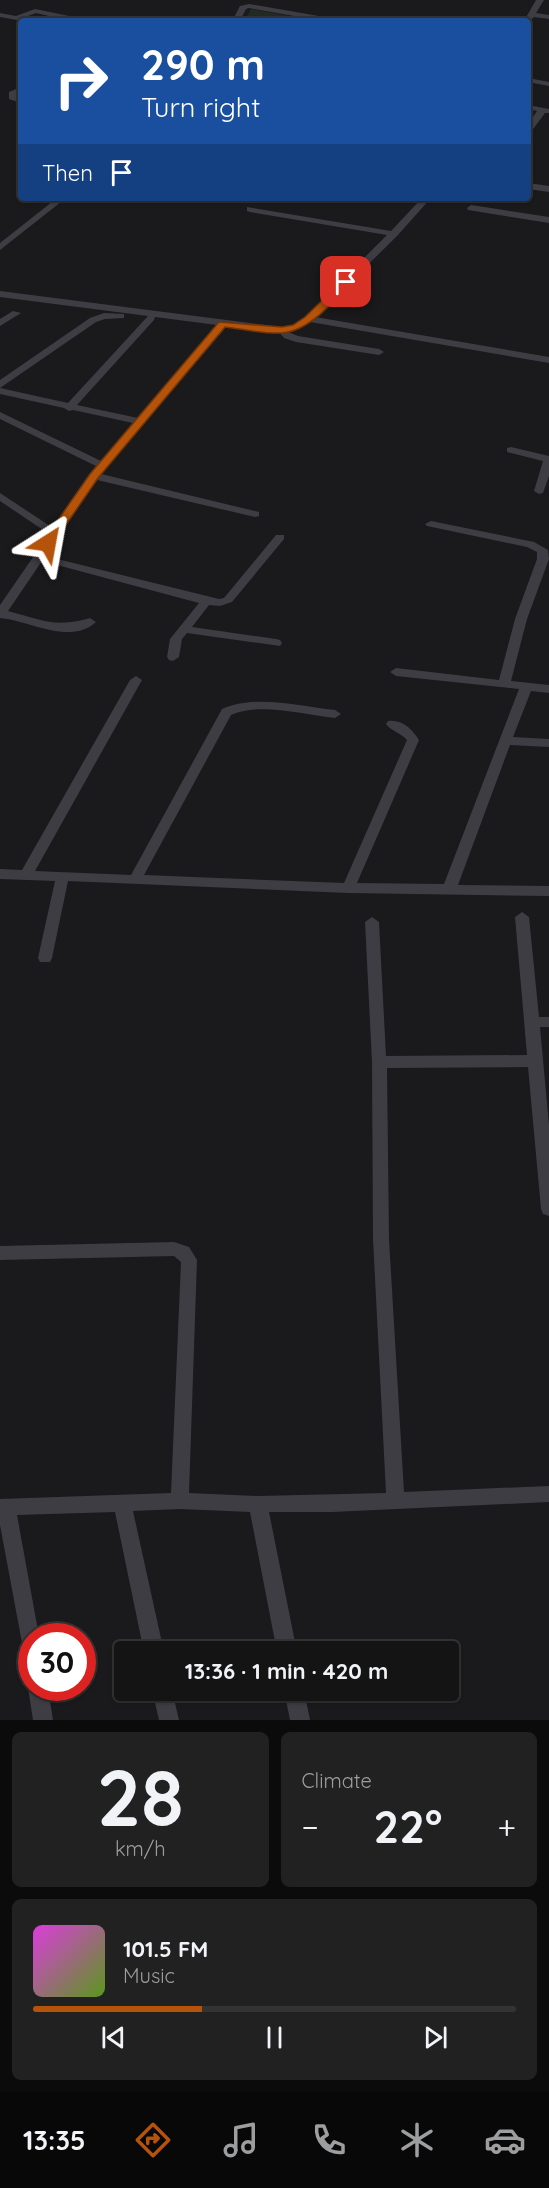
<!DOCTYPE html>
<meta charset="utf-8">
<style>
:root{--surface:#141415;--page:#212122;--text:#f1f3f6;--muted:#9d9ea0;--line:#333334;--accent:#b45309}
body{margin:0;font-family:Quicksand,sans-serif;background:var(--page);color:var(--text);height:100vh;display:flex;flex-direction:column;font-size:22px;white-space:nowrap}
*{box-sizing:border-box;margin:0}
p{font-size:20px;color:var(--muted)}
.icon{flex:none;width:33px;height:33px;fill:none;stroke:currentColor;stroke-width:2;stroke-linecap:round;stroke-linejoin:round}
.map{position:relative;height:1720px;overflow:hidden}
.details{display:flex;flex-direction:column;gap:12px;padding:12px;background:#0b0b0c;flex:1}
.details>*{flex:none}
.top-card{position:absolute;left:18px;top:18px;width:513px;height:183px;border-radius:6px;box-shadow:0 2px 4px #0004,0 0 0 2px var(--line);background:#1a4fa0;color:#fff;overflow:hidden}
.speed{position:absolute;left:18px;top:1623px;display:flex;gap:12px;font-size:30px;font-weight:700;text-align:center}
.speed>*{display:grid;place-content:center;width:78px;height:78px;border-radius:50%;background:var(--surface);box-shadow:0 2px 4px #0004,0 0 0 2px var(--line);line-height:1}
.speed .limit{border:9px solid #d22;background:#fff;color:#111}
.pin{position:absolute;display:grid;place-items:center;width:51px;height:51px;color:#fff;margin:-26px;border-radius:12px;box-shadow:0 3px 9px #0006}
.me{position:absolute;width:66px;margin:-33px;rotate:34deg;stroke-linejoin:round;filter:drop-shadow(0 0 4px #0008)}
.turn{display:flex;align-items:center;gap:21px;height:126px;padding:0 24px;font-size:27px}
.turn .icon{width:78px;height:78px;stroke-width:2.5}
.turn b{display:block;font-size:42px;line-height:51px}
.then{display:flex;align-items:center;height:57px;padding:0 24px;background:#0003;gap:12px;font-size:22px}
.big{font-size:45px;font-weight:800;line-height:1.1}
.details .tile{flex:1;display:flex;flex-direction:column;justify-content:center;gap:9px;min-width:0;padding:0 21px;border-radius:9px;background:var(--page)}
.details .dial{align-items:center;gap:0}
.dial b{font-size:78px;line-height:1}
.song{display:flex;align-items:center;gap:18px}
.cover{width:72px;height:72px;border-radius:9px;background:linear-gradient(135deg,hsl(300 70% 55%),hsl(90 70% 35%))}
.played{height:6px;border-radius:3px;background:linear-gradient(90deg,var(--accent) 35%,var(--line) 35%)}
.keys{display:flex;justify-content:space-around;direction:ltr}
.heat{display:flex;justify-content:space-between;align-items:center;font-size:33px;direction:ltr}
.details .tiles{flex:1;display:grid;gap:12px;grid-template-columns:1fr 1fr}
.tile:last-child{grid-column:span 2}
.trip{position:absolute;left:114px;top:1641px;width:345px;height:60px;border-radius:6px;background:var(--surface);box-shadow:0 2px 4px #0004,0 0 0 2px var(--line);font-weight:800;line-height:60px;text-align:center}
.menu{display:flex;height:96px;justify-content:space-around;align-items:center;background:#080808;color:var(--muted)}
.menu .icon{width:42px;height:42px}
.menu .selected{color:var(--accent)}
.menu b{font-size:27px;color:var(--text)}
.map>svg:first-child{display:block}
.green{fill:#212b23}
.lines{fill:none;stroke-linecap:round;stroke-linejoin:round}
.minor{fill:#3d3d43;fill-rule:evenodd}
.route{fill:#b45309;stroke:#753606;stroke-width:1.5}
</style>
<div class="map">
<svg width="549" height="1720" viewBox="0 0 549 1720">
<rect width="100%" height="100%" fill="#1a1a1c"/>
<polygon class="green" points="251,9 311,20 244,21"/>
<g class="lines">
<g class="minor">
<polygon points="536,0 544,0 536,13 549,15 549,19 534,17 528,23 528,21 524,21"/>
<polygon points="249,4 336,19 340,21 323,21 249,8 246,9 240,21 232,21 240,6"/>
<polygon points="35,9 79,18 80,20 71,21 36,13 17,20 0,17 0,13 16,16"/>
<polygon points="528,78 549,82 549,86 528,82"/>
<polygon points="21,87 21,92 16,95 21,98 21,103 9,99 9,92"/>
<polygon points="528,105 549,109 549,113 545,113 531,132 528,132 528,124 537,111 528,109"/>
<polygon points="528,183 549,186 549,192 528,189"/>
<polygon points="57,198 66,198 0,250 0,243"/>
<path d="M422,198H431L397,236L315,317L549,357V363L310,322L299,329L288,332L298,336L379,349L384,352L379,355L296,342L284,338L279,332L227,326L101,474L259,512V516L255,517L97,480L45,556L219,599L224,598L276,535H284V539L232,602L220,606L209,605L192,627L276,639L280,640L282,643L280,646L187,633L182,639L179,657L173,661L169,660L167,657L170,639L199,603L42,561L8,611C41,620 56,628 90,618L96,622C70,646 28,620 0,618V605L49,534L0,501V493L53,528L96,466L0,419V412L101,461L133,423L73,410L69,411L64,408L0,394V380L90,318L104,313L124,314V318L105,319L96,322L0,388L68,403L148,316L0,297V291L282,327L293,325L305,317L387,235L250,212L247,211V207L391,231ZM155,317L217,325L138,418L77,405L154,320Z"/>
<polygon points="471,205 549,217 549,223 468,210 467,208"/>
<polygon points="13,311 21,313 0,326 0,319"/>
<polygon points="511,447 549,456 549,476 543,493 539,494 534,491 543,461 507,452 507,448"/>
<path d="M431,521L534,542L548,550L549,559L527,619L511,681L549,685V693L531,691L513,737L549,739V747L510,745L458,885L549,886V896L348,893L68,881L52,958L50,962H40L38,958L55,881L0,879V869L22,870L130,680L136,676L142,680L35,871L131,875L222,709C256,694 299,706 335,710L341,714L335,718C305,715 258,702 231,715L144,875L344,883L407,740C401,733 391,731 386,724L388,721C402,719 412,729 419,740L357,883L444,884L519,689L396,676L390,672L396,668L499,680L515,619L537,559V552L527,547L427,526L425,524Z"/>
<polygon points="522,912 529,917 539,1017 549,1017 549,1027 540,1027 549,1125 549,1216 543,1214 541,1209 528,1067 387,1068 389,1239 404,1492 549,1486 549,1502 332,1512 269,1512 297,1652 277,1652 250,1512 180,1509 133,1511 164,1652 144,1652 115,1512 17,1515 39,1636 32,1636 32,1661 25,1659 0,1525 0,1499 171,1493 181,1262 174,1256 0,1260 0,1246 174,1242 189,1247 197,1260 189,1493 258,1496 386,1493 373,1239 372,1062 365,922 372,917 379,922 386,1056 527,1055 515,917"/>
<polygon points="31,1681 32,1688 48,1688 53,1720 33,1720 28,1688"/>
<polygon points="152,1690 172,1690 179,1720 159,1720"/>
<polygon points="284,1690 304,1690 310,1720 290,1720"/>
</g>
</g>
<path class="route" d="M343,280L351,282C334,302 308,332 281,333C263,334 243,329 225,327L98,478L52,545H44L42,543L90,474L219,322L282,327L293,325L305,317Z"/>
</svg>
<div class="speed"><div class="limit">30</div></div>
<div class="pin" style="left:346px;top:282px;background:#d93025"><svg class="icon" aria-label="arrive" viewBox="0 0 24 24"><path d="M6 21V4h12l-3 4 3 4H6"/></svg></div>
<svg class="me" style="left:48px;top:543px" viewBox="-20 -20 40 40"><path d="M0-17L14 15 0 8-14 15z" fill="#b45309" stroke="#fff" stroke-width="4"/></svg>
<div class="trip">13:36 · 1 min · 420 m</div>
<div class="top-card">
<div class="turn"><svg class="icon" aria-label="right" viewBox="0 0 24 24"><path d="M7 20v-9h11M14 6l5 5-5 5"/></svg><div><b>290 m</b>Turn right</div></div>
<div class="then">Then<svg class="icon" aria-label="arrive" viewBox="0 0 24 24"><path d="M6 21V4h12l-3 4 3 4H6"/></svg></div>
</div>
</div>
<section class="details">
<div class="tiles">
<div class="tile dial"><b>28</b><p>km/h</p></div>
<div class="tile"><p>Climate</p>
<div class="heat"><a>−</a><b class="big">22°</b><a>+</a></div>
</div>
<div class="tile">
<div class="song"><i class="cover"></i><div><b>101.5 FM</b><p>Music</p></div></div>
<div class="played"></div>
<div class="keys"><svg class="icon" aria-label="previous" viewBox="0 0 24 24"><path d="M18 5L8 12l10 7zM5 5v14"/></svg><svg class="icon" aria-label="pause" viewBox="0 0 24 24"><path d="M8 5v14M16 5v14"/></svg><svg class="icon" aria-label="next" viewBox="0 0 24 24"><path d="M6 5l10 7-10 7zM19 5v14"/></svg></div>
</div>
</div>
</section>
<nav class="menu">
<b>13:35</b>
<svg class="icon selected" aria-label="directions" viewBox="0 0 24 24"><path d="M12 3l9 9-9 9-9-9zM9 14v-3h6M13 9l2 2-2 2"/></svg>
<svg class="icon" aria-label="music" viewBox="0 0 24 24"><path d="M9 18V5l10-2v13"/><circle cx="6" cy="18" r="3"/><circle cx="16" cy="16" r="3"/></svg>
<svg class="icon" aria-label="phone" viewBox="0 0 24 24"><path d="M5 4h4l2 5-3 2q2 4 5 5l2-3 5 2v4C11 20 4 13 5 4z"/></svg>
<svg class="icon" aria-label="climate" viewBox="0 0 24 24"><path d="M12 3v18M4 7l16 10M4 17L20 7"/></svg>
<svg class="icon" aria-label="car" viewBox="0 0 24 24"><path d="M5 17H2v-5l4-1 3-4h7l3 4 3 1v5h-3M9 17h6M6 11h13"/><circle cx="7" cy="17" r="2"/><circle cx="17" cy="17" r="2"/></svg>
</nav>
